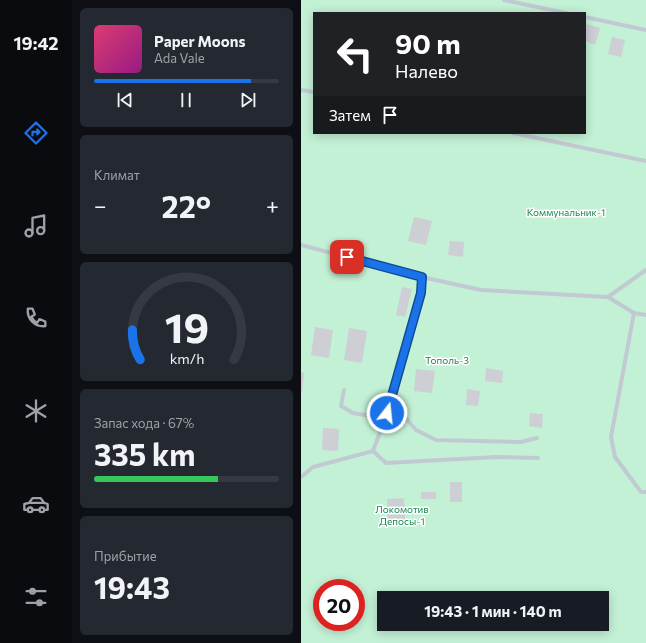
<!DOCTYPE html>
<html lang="ru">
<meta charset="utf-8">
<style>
:root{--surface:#171b24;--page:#242831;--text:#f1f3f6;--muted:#9ea1a6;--line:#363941;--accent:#1a73e8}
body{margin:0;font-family:Commissioner,sans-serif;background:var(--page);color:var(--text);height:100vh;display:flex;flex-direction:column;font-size:15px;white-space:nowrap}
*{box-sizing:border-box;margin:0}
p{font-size:13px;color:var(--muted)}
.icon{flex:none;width:22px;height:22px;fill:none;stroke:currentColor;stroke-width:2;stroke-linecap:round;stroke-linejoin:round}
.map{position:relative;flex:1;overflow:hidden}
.panel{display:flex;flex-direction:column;gap:8px;padding:8px;background:#0d0f14;width:229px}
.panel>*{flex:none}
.hud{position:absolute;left:12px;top:12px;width:273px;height:122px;border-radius:0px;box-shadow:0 2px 10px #0003;background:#202124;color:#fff;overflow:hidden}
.speed{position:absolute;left:12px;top:579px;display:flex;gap:8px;font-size:20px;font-weight:700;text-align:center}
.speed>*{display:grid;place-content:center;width:52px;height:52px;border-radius:50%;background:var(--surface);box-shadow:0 2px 10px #0003;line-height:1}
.speed .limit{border:6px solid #d22;background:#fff;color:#111}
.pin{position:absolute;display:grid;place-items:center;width:34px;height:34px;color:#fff;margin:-17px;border-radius:8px;box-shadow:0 2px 6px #0006}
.me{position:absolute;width:44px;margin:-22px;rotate:16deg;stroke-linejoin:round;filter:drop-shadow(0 0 3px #0008)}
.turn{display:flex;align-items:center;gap:14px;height:84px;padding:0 16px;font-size:18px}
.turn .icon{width:52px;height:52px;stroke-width:2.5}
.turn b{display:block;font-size:28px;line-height:34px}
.then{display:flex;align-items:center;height:38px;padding:0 16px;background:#0003;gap:8px;font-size:15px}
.big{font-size:30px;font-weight:700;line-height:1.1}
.panel .card{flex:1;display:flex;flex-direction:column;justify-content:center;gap:6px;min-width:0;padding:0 14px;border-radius:6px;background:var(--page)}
.panel .dial{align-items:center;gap:0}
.dial svg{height:104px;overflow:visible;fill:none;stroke:var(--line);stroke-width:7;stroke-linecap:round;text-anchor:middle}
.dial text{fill:var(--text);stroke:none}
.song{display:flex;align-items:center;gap:12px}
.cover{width:48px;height:48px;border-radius:6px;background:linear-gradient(135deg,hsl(340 70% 55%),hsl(310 70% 35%))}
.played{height:4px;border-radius:2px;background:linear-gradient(90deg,var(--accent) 85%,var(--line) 85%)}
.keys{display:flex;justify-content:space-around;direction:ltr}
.heat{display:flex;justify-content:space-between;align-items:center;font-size:22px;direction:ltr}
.charge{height:6px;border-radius:3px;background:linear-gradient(90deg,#34c759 67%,var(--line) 0)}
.trip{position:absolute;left:76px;top:591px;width:232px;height:40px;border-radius:0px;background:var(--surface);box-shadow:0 2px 10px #0003;font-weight:700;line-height:40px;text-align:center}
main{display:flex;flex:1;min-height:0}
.menu{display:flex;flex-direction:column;width:72px;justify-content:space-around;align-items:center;background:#090b0e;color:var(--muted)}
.menu .icon{width:28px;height:28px}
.menu .active{color:var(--accent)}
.menu b{font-size:18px;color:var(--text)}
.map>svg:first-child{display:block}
.green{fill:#c3f1d5;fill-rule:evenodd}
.building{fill:#cdcfd5}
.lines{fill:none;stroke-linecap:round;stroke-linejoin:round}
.lane{stroke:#c1cad2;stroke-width:4}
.route-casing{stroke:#114b97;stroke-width:10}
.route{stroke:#1a73e8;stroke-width:7}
.labels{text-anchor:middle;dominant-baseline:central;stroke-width:3;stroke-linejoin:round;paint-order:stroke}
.park-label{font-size:10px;fill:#17864f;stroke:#fff}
</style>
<main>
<nav class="menu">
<b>19:42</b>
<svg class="icon active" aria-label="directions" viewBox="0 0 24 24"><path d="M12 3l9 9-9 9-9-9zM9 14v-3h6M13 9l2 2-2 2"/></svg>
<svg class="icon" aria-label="music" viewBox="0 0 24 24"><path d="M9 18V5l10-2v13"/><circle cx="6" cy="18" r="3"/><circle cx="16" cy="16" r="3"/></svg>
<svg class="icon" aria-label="phone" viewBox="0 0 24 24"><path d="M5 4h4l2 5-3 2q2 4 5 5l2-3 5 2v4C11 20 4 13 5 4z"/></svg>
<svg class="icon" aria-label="climate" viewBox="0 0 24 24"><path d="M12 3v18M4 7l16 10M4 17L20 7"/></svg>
<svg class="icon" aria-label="car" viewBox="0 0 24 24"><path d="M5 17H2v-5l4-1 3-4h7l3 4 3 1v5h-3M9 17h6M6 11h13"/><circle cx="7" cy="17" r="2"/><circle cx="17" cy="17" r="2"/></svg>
<svg class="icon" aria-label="filters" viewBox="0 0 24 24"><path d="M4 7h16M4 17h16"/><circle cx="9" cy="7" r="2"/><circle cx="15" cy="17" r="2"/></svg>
</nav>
<section class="panel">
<div class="card">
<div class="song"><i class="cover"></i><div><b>Paper Moons</b><p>Ada Vale</p></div></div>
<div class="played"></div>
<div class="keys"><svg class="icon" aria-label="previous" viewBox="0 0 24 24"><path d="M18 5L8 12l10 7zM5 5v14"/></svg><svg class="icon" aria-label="pause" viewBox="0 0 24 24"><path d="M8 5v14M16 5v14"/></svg><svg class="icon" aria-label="next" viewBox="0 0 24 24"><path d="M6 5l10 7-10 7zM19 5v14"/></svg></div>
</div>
<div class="card"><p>Климат</p>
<div class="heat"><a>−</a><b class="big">22°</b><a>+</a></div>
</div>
<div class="card dial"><svg viewBox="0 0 100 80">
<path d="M14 69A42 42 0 1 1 86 69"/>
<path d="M14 69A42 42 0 0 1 8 46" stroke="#1a73e8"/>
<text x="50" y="56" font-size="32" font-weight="700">19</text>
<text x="50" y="72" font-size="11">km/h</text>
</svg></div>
<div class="card"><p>Запас хода · 67%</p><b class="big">335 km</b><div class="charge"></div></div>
<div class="card"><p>Прибытие</p><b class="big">19:43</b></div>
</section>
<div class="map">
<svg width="345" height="643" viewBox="0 0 345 643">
<rect width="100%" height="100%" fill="#f5f3f3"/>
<path class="green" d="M0,0H345V643H0ZM13,13H284V133H13ZM21,588H55V622H21ZM83,598H301V624H83Z"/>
<g class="building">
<polygon points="286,24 299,28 294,45 284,41 284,32"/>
<polygon points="311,37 324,40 320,57 307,54"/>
<polygon points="113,217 131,221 125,245 107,241"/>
<polygon points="149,241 163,242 162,257 147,255"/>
<polygon points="101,287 111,289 104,317 95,315"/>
<polygon points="14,327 32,330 28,358 10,355"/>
<polygon points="48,328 66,331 61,363 43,360"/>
<polygon points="185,368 202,371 201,383 184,381"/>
<polygon points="115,369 134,371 131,393 113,391"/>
<polygon points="0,372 3,373 1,392 0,392"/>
<polygon points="166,389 179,391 177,406 165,405"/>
<polygon points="229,413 242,414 241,428 228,426"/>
<polygon points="22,428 38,429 37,451 21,450"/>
<rect x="149" y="482" width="12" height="20"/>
<rect x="120" y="492" width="15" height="7"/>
<polygon points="103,498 104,520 87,520 86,499"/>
</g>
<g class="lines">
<g class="lane">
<polyline points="203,0 265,13"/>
<polyline points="284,17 345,30"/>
<polyline points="0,90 13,92"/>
<polyline points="212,133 345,161"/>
<polyline points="0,245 121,277 180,290 307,297 345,270"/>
<polyline points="307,297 333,313 345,315"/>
<polyline points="333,313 310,437 314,457 340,492 345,492"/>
<polyline points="43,390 40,406 52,413 75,417 86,413 103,416 115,430 135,440 220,442 236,438"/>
<polyline points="72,451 85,463 195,457 237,458"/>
<polyline points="0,477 12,467 72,451 86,413 120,293 121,277"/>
</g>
</g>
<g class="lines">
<defs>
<polyline id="route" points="46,257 121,277 120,293 86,413"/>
</defs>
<use href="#route" class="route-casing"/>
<use href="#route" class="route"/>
</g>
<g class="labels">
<g class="park-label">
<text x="265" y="212">Коммунальник-1</text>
<text x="146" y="360">Тополь-3</text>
<text x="101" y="509">Локомотив<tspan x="101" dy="12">Депосы-1</tspan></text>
</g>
</g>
</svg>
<div class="speed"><div class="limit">20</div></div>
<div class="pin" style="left:46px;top:257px;background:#d93025"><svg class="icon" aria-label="arrive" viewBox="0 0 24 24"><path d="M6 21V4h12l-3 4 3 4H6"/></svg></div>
<svg class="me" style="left:86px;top:413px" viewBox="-20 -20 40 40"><circle r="17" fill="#1a73e8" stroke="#fff" stroke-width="3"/><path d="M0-11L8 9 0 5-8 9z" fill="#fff"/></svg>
<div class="trip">19:43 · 1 мин · 140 m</div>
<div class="hud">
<div class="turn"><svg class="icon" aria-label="left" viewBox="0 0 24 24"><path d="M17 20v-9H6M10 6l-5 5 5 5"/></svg><div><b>90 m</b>Налево</div></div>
<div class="then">Затем<svg class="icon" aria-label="arrive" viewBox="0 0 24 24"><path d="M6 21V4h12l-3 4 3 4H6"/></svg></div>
</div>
</div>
</main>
